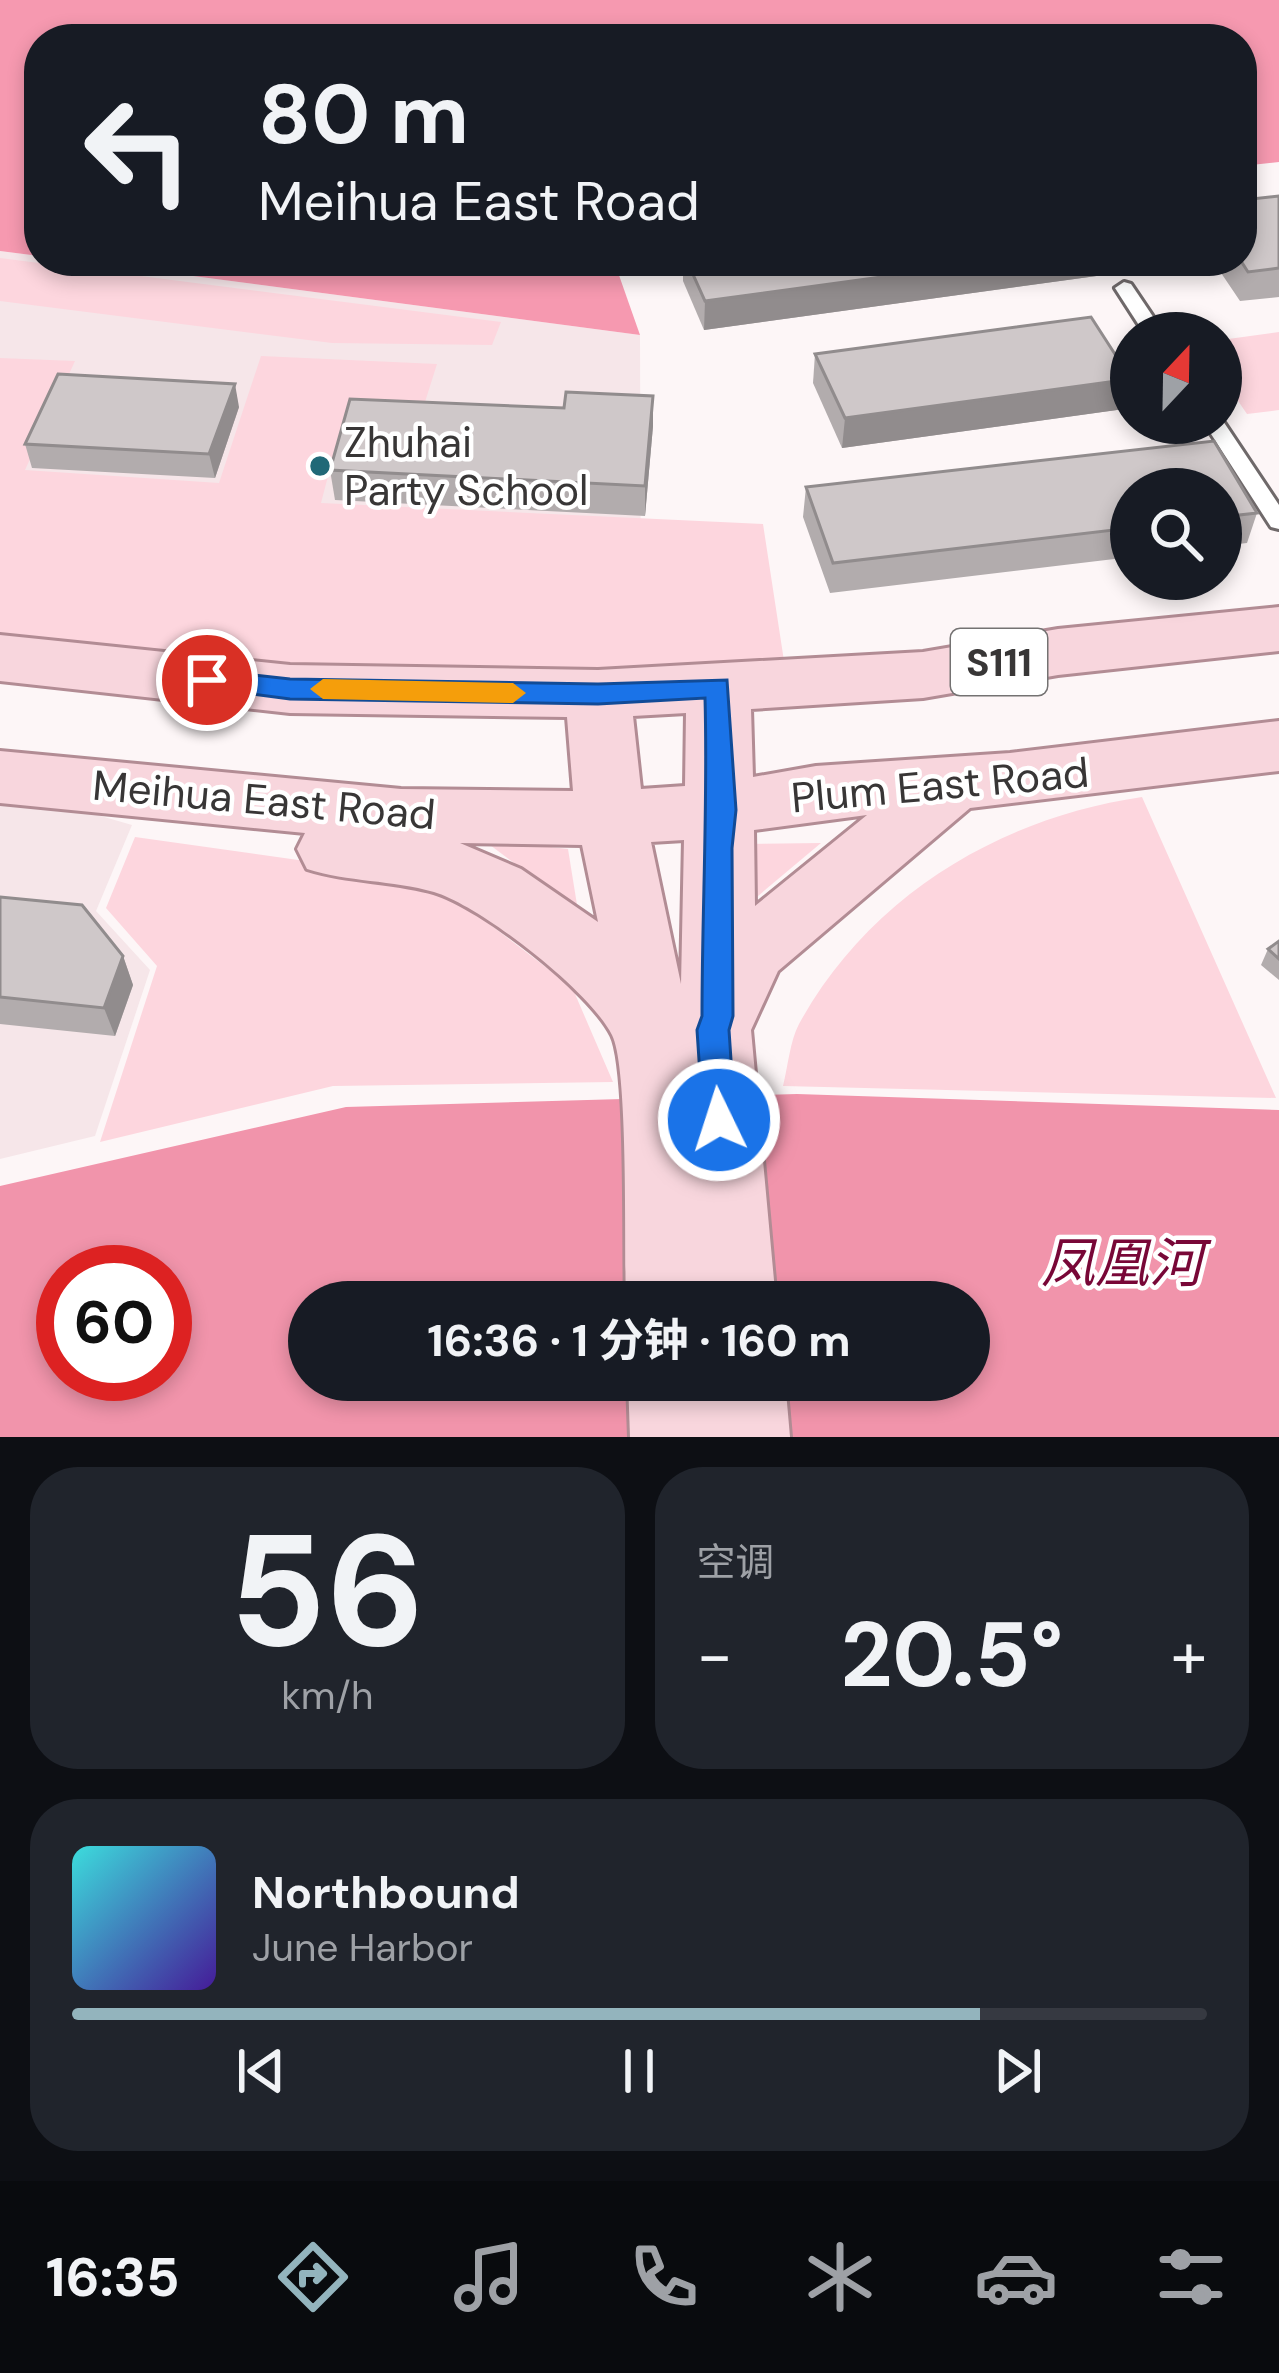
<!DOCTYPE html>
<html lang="zh">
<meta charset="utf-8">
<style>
:root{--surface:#171b24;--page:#20242c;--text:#f1f3f6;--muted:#9ea1a6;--line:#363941;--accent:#93b4bd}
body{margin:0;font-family:"DM Sans","Noto Sans SC",sans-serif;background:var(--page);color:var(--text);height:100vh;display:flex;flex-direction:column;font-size:45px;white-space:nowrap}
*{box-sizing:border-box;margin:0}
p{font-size:39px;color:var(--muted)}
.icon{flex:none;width:66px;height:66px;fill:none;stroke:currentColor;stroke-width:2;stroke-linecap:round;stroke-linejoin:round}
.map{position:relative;height:1437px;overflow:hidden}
.panel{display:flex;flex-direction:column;gap:30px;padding:30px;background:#0d0f14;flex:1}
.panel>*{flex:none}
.top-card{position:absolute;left:24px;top:24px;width:1233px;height:252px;border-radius:48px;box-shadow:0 6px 18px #0003;background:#171b24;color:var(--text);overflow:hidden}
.needle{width:78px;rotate:22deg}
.buttons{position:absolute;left:1110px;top:312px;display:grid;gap:24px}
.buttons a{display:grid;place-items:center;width:132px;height:132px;border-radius:50%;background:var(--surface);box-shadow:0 6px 18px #0003;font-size:60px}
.speed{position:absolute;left:36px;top:1245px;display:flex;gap:24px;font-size:60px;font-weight:700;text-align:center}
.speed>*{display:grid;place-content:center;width:156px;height:156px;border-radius:50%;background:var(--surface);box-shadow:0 6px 18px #0003;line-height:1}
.speed .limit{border:18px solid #d22;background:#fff;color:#111}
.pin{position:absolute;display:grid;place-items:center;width:102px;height:102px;color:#fff;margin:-51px;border:6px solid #fff;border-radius:50%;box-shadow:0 3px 12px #0007}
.me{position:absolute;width:132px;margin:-66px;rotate:356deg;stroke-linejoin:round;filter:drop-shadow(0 0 9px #0008)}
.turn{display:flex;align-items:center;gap:42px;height:252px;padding:0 36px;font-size:54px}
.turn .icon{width:156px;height:156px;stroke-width:2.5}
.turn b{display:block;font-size:84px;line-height:102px}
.big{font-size:90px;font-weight:700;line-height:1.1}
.panel .widget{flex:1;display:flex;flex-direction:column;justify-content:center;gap:18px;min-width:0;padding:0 42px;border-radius:48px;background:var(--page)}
.panel .dial{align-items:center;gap:0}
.dial b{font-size:156px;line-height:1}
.song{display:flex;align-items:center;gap:36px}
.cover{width:144px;height:144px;border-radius:18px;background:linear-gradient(135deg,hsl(180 70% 55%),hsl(260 70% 35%))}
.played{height:12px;border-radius:6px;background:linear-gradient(90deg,var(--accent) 80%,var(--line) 80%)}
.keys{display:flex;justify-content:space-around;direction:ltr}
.heat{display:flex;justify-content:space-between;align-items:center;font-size:66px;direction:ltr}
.panel .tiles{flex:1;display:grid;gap:30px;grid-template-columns:1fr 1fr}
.widget:last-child{grid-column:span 2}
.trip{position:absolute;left:288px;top:1281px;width:702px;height:120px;border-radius:60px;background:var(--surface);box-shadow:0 6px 18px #0003;font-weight:700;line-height:120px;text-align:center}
.menu{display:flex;height:192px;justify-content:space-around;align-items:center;background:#090b0e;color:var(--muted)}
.menu .icon{width:84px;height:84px}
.menu .current{color:var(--accent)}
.menu b{font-size:54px;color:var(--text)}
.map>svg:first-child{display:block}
.built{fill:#f6e6e9}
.green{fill:#fdd6de}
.forest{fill:#f699b0}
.water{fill:#f194ab;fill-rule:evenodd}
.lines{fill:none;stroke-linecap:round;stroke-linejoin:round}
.service-casing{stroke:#6f696a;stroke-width:6}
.primary-casing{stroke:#b28c94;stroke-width:6}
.service{fill:#fff;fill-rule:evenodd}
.primary{fill:#f8d6dd;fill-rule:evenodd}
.wall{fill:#b2acad}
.shaded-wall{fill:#918c8d}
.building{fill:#cfc8c9;stroke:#918c8d;stroke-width:3}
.route{fill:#1a73e8;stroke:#114b97;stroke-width:3}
.slow{fill:#f59e0b}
.poi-dot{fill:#216877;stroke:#fff;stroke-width:4.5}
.labels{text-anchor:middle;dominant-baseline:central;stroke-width:9;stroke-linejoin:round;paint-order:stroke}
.shield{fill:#fff;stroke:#747272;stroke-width:3}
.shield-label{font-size:39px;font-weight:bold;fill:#383636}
.poi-label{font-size:42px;fill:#383636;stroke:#fff;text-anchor:start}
.street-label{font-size:42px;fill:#383636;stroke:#fff}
.near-water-label{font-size:54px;font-style:italic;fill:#780737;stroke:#fff}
</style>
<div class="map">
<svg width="1279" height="1437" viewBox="0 0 1279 1437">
<rect width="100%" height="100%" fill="#fdf6f7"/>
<g class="built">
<polygon points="0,251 39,256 39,261 79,261 640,335 641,646 0,597"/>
<polygon points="0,787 132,825 96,911 150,970 95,1136 0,1159"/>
</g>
<g class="green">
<polygon points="0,258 501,322 492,345 332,343 0,301"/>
<polygon points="1279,332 1279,410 1247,414 1221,376 1221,340"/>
<polygon points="261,356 437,364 419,421 343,419 321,503 763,524 784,661 596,680 291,663 0,637 0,358 75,361 25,470 219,483"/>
<path d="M1142,797L1276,1098L783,1086C788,1066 790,1041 799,1024C870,895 1000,818 1142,797Z"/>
<polygon points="135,837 376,871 467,907 572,987 613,1082 333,1086 100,1142 157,966 106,908"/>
<polygon points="482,839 568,849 578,911"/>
<polygon points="821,843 733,917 739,844"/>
</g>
<g class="forest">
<polygon points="0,0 1279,0 1279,162 1242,166 1242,39 39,39 39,256 0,251"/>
<polygon points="79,261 614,261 640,335"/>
</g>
<path class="water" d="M797,1094L1279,1110V1437H0V1186L346,1107ZM63,1272H165V1374H63ZM309,1302H969V1380H309Z"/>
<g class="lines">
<defs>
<g id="service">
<polygon points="1124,282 1131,284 1164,333 1144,333 1115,288"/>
<polygon points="1221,418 1279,505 1279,529 1271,527 1204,423 1221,423"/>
</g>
<g id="primary">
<path d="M1279,607V651L1058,675L923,698L751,709L753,777L816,766L1010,753L1279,721V771L970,808L778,971L751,1030L776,1302H626C624,1253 629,1068 612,1035C590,991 481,906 434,892C392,880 348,882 307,869L297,849L305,833L0,803V751L401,789L573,791L567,717L290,713L0,681V635L290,665L598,670L923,652L1058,629ZM686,713L685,786L641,789L633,716ZM867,815L755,906L754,830ZM684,840L681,984L651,842ZM460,843L582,845L598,922L521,869Z"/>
<polygon points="628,1380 785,1380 790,1437 630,1437"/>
</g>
</defs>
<use href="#service" class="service-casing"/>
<use href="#primary" class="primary-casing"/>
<use href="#service" class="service"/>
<use href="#primary" class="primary"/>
</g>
<g class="wall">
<polygon points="1279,196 1279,297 1240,301 1213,261 1242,261"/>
<polygon points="683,261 1135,261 1133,271 704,330 683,281"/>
<polygon points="815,354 1124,409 842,448 813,383"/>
<polygon points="653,396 653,426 645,516 335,500 330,470 564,408"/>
<polygon points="239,407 215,478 32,468 25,444"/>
<polygon points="1214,441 1257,513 1247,543 1221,546 1221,489 1131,489 1131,557 830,593 803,517 806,487"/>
<polygon points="0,897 123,956 133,985 115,1036 0,1024"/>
<polygon points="1279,941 1279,980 1261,965 1268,949"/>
</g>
<g class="shaded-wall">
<polygon points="999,261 1135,261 1133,271 704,330 705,301"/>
<polygon points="1131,379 1124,409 842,448 845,418"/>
<polygon points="235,384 239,407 215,478 209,454"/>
<polygon points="653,396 653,426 645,516 645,486"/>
<polygon points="123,956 133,985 115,1036 104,1008"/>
</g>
<g class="building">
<polygon points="1279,196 1279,268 1248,272 1241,261 1242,200"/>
<polygon points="687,261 999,261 705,301"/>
<polygon points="1091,317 1131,379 845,418 815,354"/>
<polygon points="58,374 235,384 209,454 25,444"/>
<polygon points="566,392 653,396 645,486 330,470 350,399 564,408"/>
<polygon points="1214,441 1257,513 1221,517 1221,489 1131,489 1131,528 833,563 806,487"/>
<polygon points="0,897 82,905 123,956 104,1008 0,997"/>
<polygon points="1279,941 1279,959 1268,949"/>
</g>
<path class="route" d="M207,670L290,679L598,684L727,680L736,810L732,848L733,1016L729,1030L735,1120L731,1131L719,1135L708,1131L703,1120L697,1030L702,1016C702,910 708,804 705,698L598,704L290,699L198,687L194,680Z"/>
<polygon class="slow" points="323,679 513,683 526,693 513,703 323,699 310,689"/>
<circle class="poi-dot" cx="320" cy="466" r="12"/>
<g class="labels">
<rect class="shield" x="951" y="629" width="96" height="66" rx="9"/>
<g class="shield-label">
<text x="999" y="662">S111</text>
</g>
<g class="poi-label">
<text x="344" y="442">Zhuhai<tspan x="344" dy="48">Party School</tspan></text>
</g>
<g class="street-label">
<text transform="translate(940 785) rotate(-5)">Plum East Road</text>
<text transform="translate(264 800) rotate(5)">Meihua East Road</text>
</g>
<g class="near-water-label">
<text x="1122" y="1263">凤凰河</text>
</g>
</g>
</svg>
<div class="buttons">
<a><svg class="needle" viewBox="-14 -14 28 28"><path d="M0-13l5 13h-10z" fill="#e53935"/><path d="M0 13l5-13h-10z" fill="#9ea1a6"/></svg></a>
<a><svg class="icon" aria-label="search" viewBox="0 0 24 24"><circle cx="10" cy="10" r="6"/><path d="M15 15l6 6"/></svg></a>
</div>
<div class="speed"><div class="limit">60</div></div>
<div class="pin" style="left:207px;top:680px;background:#d93025"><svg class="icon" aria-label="arrive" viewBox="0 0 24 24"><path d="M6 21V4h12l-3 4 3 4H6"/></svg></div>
<svg class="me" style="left:719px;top:1120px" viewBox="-20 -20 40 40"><circle r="17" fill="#1a73e8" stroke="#fff" stroke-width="3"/><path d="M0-11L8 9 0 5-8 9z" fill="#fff"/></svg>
<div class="trip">16:36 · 1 分钟 · 160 m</div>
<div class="top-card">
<div class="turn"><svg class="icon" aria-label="left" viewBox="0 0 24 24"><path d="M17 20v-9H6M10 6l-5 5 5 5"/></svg><div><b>80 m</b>Meihua East Road</div></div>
</div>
</div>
<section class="panel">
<div class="tiles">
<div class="widget dial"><b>56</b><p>km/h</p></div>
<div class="widget"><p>空调</p>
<div class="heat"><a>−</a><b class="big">20.5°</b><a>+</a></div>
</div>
<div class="widget">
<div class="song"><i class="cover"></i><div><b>Northbound</b><p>June Harbor</p></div></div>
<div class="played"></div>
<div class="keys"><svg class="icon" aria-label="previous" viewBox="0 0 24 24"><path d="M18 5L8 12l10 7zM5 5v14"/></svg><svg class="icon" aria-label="pause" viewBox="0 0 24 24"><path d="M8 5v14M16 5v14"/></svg><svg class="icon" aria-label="next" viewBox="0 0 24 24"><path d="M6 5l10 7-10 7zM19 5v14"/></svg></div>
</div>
</div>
</section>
<nav class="menu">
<b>16:35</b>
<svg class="icon current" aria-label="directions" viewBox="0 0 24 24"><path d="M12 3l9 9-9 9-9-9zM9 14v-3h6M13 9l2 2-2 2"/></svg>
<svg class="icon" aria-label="music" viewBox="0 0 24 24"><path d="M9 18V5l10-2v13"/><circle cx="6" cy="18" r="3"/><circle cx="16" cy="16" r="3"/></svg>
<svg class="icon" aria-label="phone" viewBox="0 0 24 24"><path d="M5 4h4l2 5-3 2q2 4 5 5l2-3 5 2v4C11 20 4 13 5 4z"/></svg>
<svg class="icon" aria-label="climate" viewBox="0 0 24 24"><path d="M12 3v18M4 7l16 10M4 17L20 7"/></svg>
<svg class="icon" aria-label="car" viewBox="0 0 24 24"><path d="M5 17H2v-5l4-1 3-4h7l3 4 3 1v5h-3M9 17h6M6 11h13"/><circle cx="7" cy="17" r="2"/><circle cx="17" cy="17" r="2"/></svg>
<svg class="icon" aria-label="filters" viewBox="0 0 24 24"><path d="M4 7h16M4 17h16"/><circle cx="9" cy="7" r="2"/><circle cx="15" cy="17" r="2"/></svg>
</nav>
